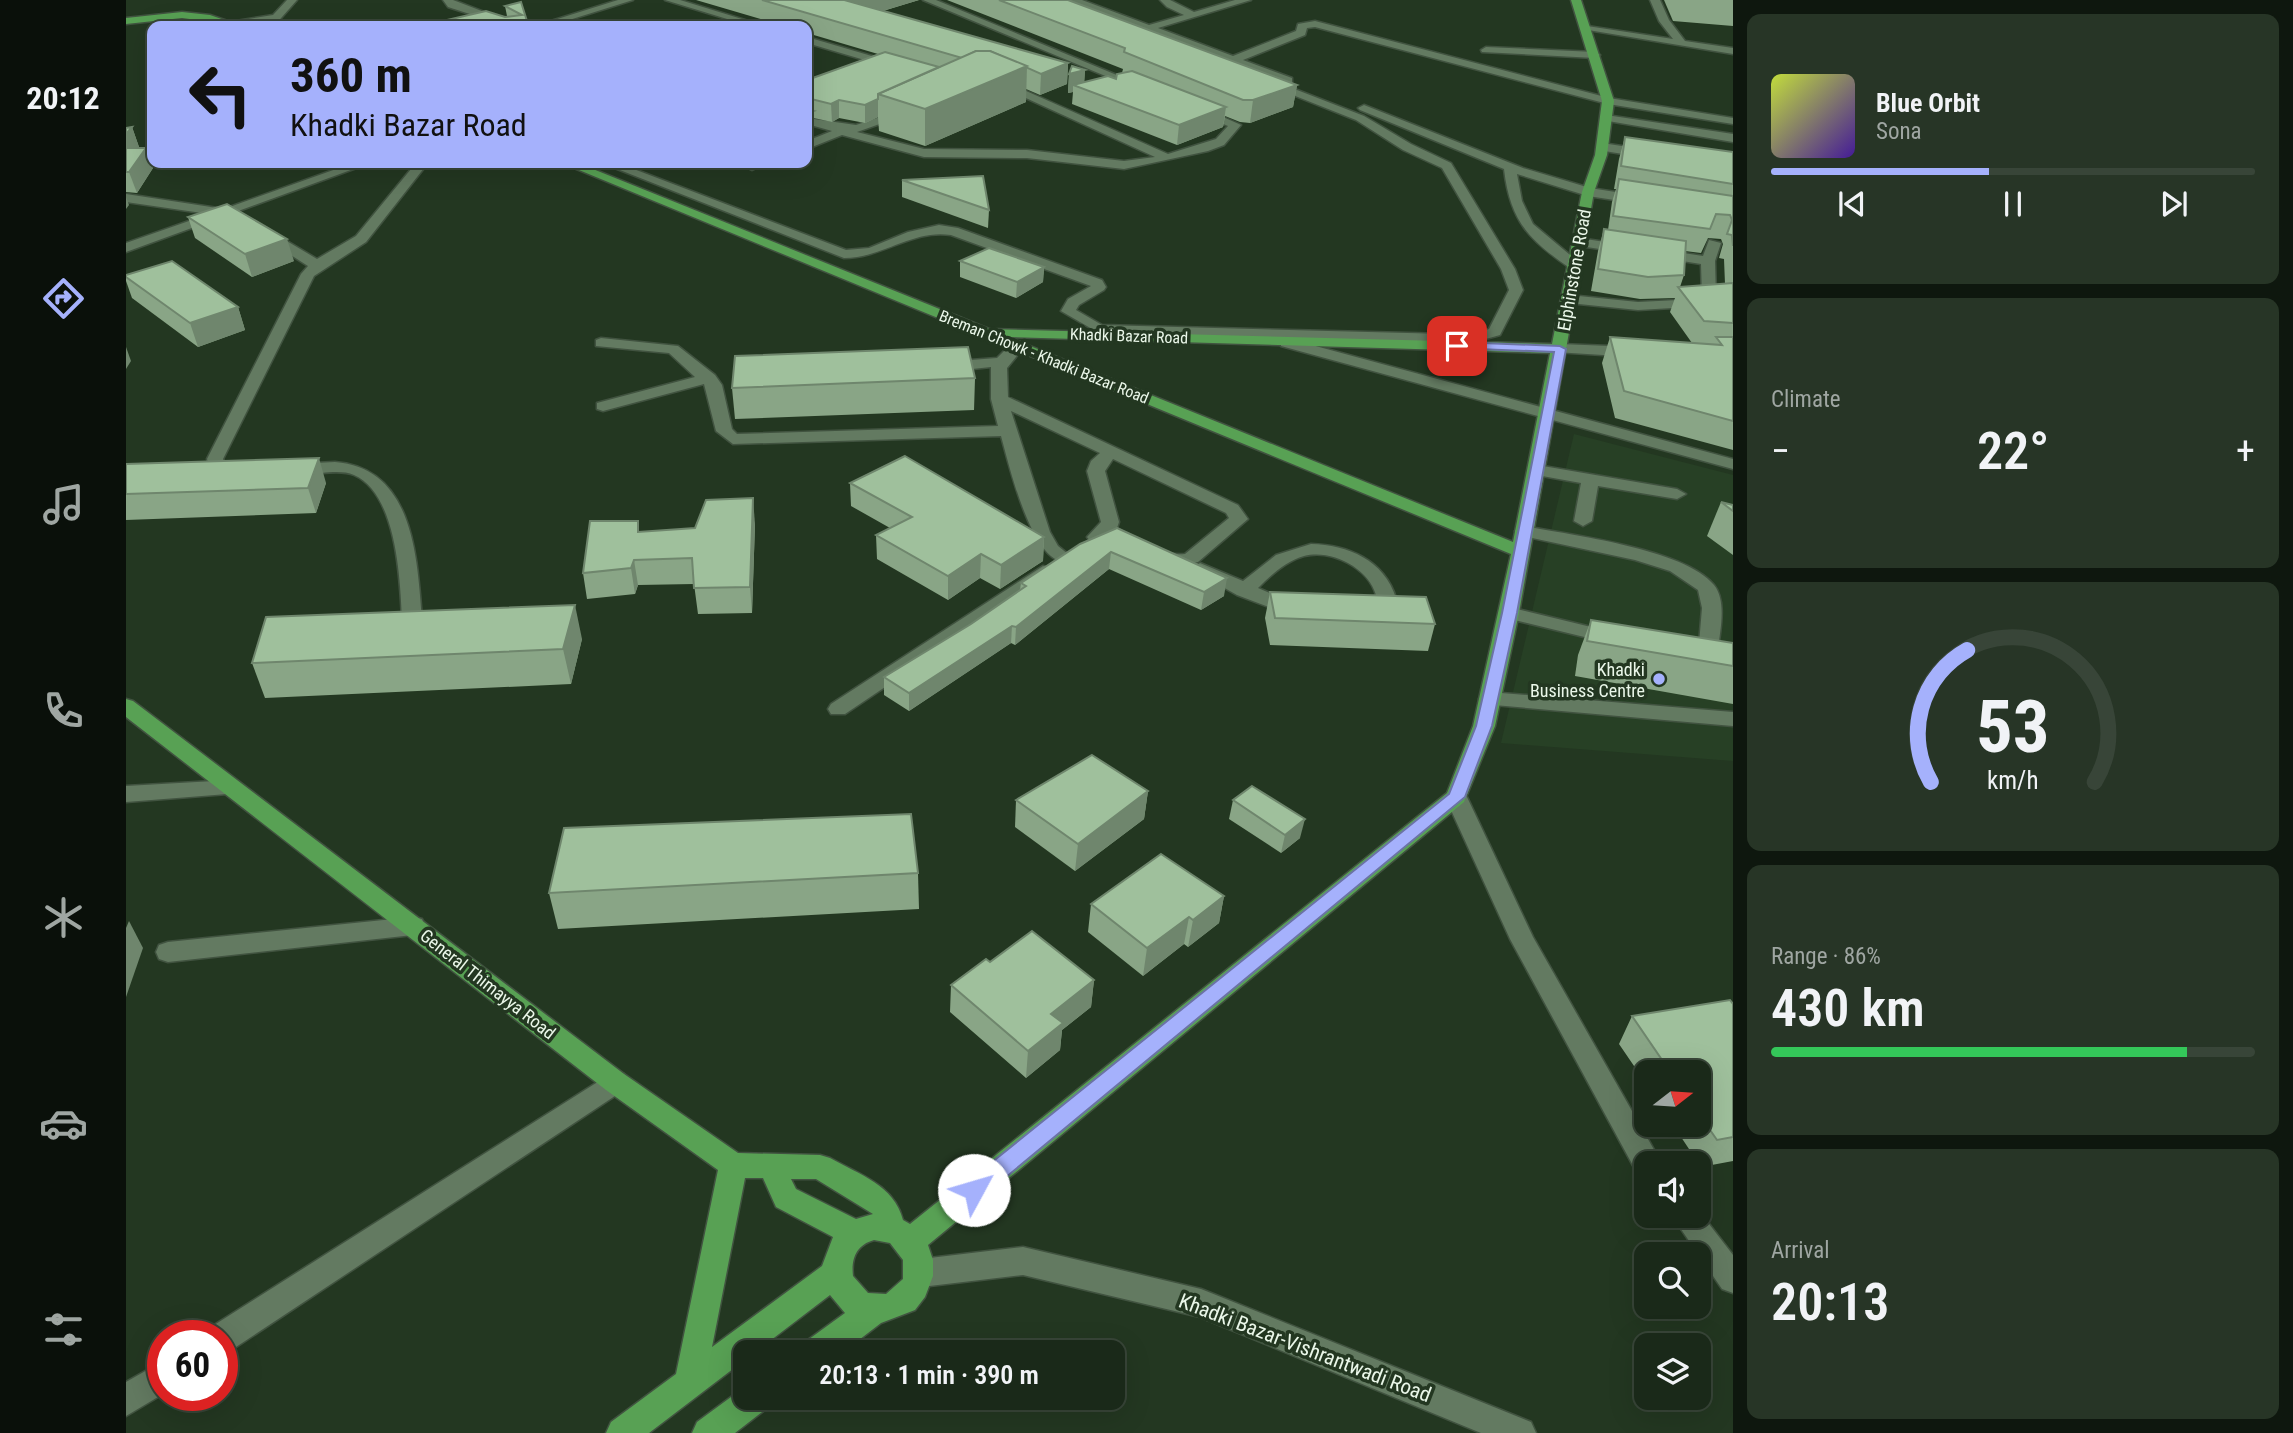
<!DOCTYPE html>
<meta charset="utf-8">
<style>
:root{--surface:#1a2919;--page:#273526;--text:#f1f3f6;--muted:#9fa6a2;--line:#384538;--accent:#a5b1fc}
body{margin:0;font-family:"Roboto Condensed",sans-serif;background:var(--page);color:var(--text);height:100vh;display:flex;flex-direction:column;font-size:26px;white-space:nowrap}
*{box-sizing:border-box;margin:0}
p{font-size:23px;color:var(--muted)}
.icon{flex:none;width:38px;height:38px;fill:none;stroke:currentColor;stroke-width:2;stroke-linecap:round;stroke-linejoin:round}
.map{position:relative;flex:1;overflow:hidden}
.details{display:flex;flex-direction:column;gap:14px;padding:14px;background:#0e170e;width:560px}
.details>*{flex:none}
.hud{position:absolute;left:21px;top:21px;width:665px;height:147px;border-radius:14px;box-shadow:0 7px 28px #0002,0 0 0 2px var(--line);background:#a5b1fc;color:#111;overflow:hidden}
.needle{width:46px;rotate:73deg}
.buttons{position:absolute;left:1508px;top:1060px;display:grid;gap:14px}
.buttons a{display:grid;place-items:center;width:77px;height:77px;border-radius:14px;background:var(--surface);box-shadow:0 7px 28px #0002,0 0 0 2px var(--line);font-size:35px}
.speed{position:absolute;left:21px;top:1320px;display:flex;gap:14px;font-size:35px;font-weight:700;text-align:center}
.speed>*{display:grid;place-content:center;width:91px;height:91px;border-radius:50%;background:var(--surface);box-shadow:0 7px 28px #0002,0 0 0 2px var(--line);line-height:1}
.speed .limit{border:10px solid #d22;background:#fff;color:#111}
.pin{position:absolute;display:grid;place-items:center;width:60px;height:60px;color:#fff;margin:-30px;border-radius:14px;box-shadow:0 4px 10px #0006}
.me{position:absolute;width:77px;margin:-38px;rotate:51deg;stroke-linejoin:round;filter:drop-shadow(0 0 5px #0008)}
.turn{display:flex;align-items:center;gap:24px;height:147px;padding:0 28px;font-size:32px}
.turn .icon{width:91px;height:91px;stroke-width:2.5}
.turn b{display:block;font-size:49px;line-height:60px}
.big{font-size:52px;font-weight:600;line-height:1.1}
.details .card{flex:1;display:flex;flex-direction:column;justify-content:center;gap:10px;min-width:0;padding:0 24px;border-radius:14px;background:var(--page)}
.details .dial{align-items:center;gap:0}
.dial svg{height:182px;overflow:visible;fill:none;stroke:var(--line);stroke-width:7;stroke-linecap:round;text-anchor:middle}
.dial text{fill:var(--text);stroke:none}
.song{display:flex;align-items:center;gap:21px}
.cover{width:84px;height:84px;border-radius:10px;background:linear-gradient(135deg,hsl(70 70% 55%),hsl(260 70% 35%))}
.played{height:7px;border-radius:4px;background:linear-gradient(90deg,var(--accent) 45%,var(--line) 45%)}
.keys{display:flex;justify-content:space-around;direction:ltr}
.heat{display:flex;justify-content:space-between;align-items:center;font-size:38px;direction:ltr}
.charge{height:10px;border-radius:5px;background:linear-gradient(90deg,#34c759 86%,var(--line) 0)}
.trip{position:absolute;left:607px;top:1340px;width:392px;height:70px;border-radius:14px;background:var(--surface);box-shadow:0 7px 28px #0002,0 0 0 2px var(--line);font-weight:600;line-height:70px;text-align:center}
main{display:flex;flex:1;min-height:0}
.menu{display:flex;flex-direction:column;width:126px;justify-content:space-around;align-items:center;background:#0a100a;color:var(--muted)}
.menu .icon{width:49px;height:49px}
.menu .active{color:var(--accent)}
.menu b{font-size:32px;color:var(--text)}
.map>svg:first-child{display:block}
.built{fill:#274025}
.lines{fill:none;stroke-linecap:round;stroke-linejoin:round}
.minor-casing{stroke:#415340;stroke-width:3}
.major-casing{stroke:#415340;stroke-width:3}
.minor{fill:#637a61;fill-rule:evenodd}
.major{fill:#58a154;fill-rule:evenodd}
.wall{fill:#89a586;fill-rule:evenodd}
.shaded-wall{fill:#6f866d}
.building{fill:#9fc09c;stroke:#6f866d;stroke-width:2}
.route{fill:#a5b1fc;stroke:#6b73a4;stroke-width:2}
.poi-dot{fill:#a5b1fc;stroke:#233721;stroke-width:2.5}
.labels{text-anchor:middle;dominant-baseline:central;stroke-width:7;stroke-linejoin:round;paint-order:stroke}
.far-street-label{font-size:16px;fill:#eaf7e9;stroke:#233721}
.street-label{font-size:18px;fill:#eaf7e9;stroke:#233721}
.poi-label{font-size:18px;fill:#eaf7e9;stroke:#233721;text-anchor:end}
.near-street-label{font-size:21px;fill:#eaf7e9;stroke:#233721}
</style>
<main>
<nav class="menu">
<b>20:12</b>
<svg class="icon active" aria-label="directions" viewBox="0 0 24 24"><path d="M12 3l9 9-9 9-9-9zM9 14v-3h6M13 9l2 2-2 2"/></svg>
<svg class="icon" aria-label="music" viewBox="0 0 24 24"><path d="M9 18V5l10-2v13"/><circle cx="6" cy="18" r="3"/><circle cx="16" cy="16" r="3"/></svg>
<svg class="icon" aria-label="phone" viewBox="0 0 24 24"><path d="M5 4h4l2 5-3 2q2 4 5 5l2-3 5 2v4C11 20 4 13 5 4z"/></svg>
<svg class="icon" aria-label="climate" viewBox="0 0 24 24"><path d="M12 3v18M4 7l16 10M4 17L20 7"/></svg>
<svg class="icon" aria-label="car" viewBox="0 0 24 24"><path d="M5 17H2v-5l4-1 3-4h7l3 4 3 1v5h-3M9 17h6M6 11h13"/><circle cx="7" cy="17" r="2"/><circle cx="17" cy="17" r="2"/></svg>
<svg class="icon" aria-label="filters" viewBox="0 0 24 24"><path d="M4 7h16M4 17h16"/><circle cx="9" cy="7" r="2"/><circle cx="15" cy="17" r="2"/></svg>
</nav>
<div class="map">
<svg width="1607" height="1433" viewBox="0 0 1607 1433">
<rect width="100%" height="100%" fill="#233721"/>
<polygon class="built" points="1448,434 1607,475 1607,761 1375,743"/>
<g class="lines">
<defs>
<g id="minor">
<polygon points="161,0 171,0 148,26 103,26 98,23 147,15"/>
<polygon points="317,0 327,0 395,26 381,26 322,7"/>
<polygon points="492,0 507,0 424,26 409,26"/>
<polygon points="539,0 554,0 639,26 624,26"/>
<polygon points="797,0 810,0 1022,88 1013,90"/>
<polygon points="942,0 956,0 1023,25 1058,15 1041,7 1034,0 1044,0 1068,12 1109,0 1125,0 1032,28 1107,56 1170,31 1172,24 1189,21 1483,98 1607,118 1607,124 1482,104 1189,27 1181,28 1179,35 1117,60 1166,78 1166,82 1162,83"/>
<polygon points="1524,0 1534,0 1543,20 1559,41 1607,48 1607,54 1456,29 1461,26 1547,39 1533,21"/>
<polygon points="681,37 773,64 774,66 769,69 681,43"/>
<polygon points="1360,47 1469,52 1474,55 1469,58 1356,52 1355,50"/>
<polygon points="873,79 1042,154 1090,139 1102,126 1069,112 1069,108 1077,108 1115,125 1098,145 1082,151 998,169 901,158 798,157 716,135 681,149 681,141 706,131 681,124 681,118 730,125 778,109 784,112 782,114 731,132 798,149 901,150 998,161 1029,157 869,84 869,80"/>
<path d="M1143,79L1238,116L1285,144L1325,163L1389,269L1397,290L1374,335L1349,342H1321L973,333L935,311L942,299L965,286L825,235C787,229 756,258 718,258L476,163H492L720,250L743,248L782,232L813,225L832,228L976,280L980,287L978,290L953,305L950,310L976,325L1321,334H1348L1363,329L1383,290L1375,269L1316,168L1277,150L1230,120L1139,84L1138,82Z"/>
<path d="M1238,105L1397,168L1464,188L1515,196L1521,200L1515,204L1462,196L1391,174L1396,201L1407,224L1456,265L1444,268C1403,240 1384,221 1378,169L1234,110L1232,108Z"/>
<polygon points="1480,115 1607,134 1607,142 1476,120 1476,116"/>
<polygon points="1476,143 1522,150 1528,154 1522,158 1472,150 1472,144"/>
<polygon points="227,163 244,163 0,252 0,243 83,214 0,202 0,194 98,209"/>
<polygon points="290,163 302,163 240,242 188,276 97,459 99,463 117,467 120,471 111,476 85,471 81,459 175,274 182,266 132,234 144,231 191,259 230,236"/>
<polygon points="611,163 641,163 626,170"/>
<polygon points="1453,238 1499,245 1506,249 1499,253 1448,245 1446,242"/>
<polygon points="1583,240 1595,243 1589,261 1590,297 1581,306 1512,310 1443,303 1436,299 1443,295 1512,302 1572,299 1576,296 1575,264 1531,257 1524,253 1531,249 1577,256"/>
<path d="M475,338L552,346L589,375L596,385L606,429L611,434L872,426L865,399V367L818,372L810,367L818,362L871,358L886,343H896L899,346L881,368L882,397L1112,505L1122,519L1072,562L1055,565L1026,560L982,538L970,542L964,541L961,537L975,522L961,471L965,461L974,453L885,411L924,532L932,546L947,558L945,562C907,571 883,464 875,436L607,444L590,431L578,384L477,411L471,409V403L569,377L543,353L470,346V340ZM987,459L1100,513L1103,518L1059,554C1034,557 1012,539 991,528L993,522L979,471Z"/>
<polygon points="1160,338 1607,459 1607,469 1155,346 1155,340"/>
<polygon points="1434,344 1509,347 1517,352 1509,357 1429,352 1426,349"/>
<path d="M209,462C288,468 291,558 296,619L293,623H279L276,619C274,579 271,494 228,475C219,471 206,472 196,473C184,473 168,478 159,469L168,464Z"/>
<polygon points="1411,465 1551,489 1560,494 1551,499 1472,486 1466,521 1457,526 1448,521 1455,483 1405,474 1402,470 1405,466"/>
<path d="M1398,526C1445,535 1559,549 1588,585C1601,601 1594,631 1592,649L1589,653L1563,658L1553,652L1556,648L1573,644L1576,608L1572,590L1544,571L1509,560L1392,535L1389,531L1392,527Z"/>
<path d="M1185,544C1222,545 1258,560 1270,598L1244,611H1230L1227,607L1250,595C1242,568 1206,549 1178,556C1160,561 1145,575 1132,588L1174,606L1177,610L1174,614L1167,616L1111,595L1065,569L1074,563L1117,581L1150,555Z"/>
<polygon points="917,566 924,568 926,572 924,576 719,714 705,714 702,709 705,704"/>
<polygon points="1383,607 1494,634 1497,638 1487,644 1376,617 1373,613"/>
<polygon points="1363,692 1607,712 1607,726 1356,704 1353,699"/>
<polygon points="106,780 114,783 117,788 114,793 0,802 0,786"/>
<polygon points="1330,789 1338,792 1341,797 1407,937 1531,1155 1535,1164 1521,1164 1521,1176 1511,1173 1384,939 1319,797 1322,792"/>
<polygon points="287,917 296,919 299,926 296,933 287,935 42,962 33,959 30,952 33,945 42,942"/>
<polygon points="489,1071 498,1074 502,1082 498,1090 107,1349 96,1353 96,1335 82,1335 85,1327"/>
<polygon points="1573,1211 1607,1255 1607,1293 1596,1289 1546,1216 1573,1216"/>
<polygon points="897,1247 1075,1289 1405,1422 1410,1433 1355,1433 1074,1317 897,1275 795,1287 784,1283 780,1273 784,1263 795,1259"/>
<polygon points="37,1361 37,1394 0,1416 0,1382"/>
</g>
<g id="major">
<path d="M1445,0H1455L1488,101L1481,155L1468,192L1393,613L1369,726L1338,802L802,1245L807,1260V1276L799,1297L789,1310L755,1323L716,1353H675L679,1342L719,1313L704,1295L628,1353H620V1359L523,1433H480L485,1422L550,1374L592,1170L480,1090L0,717V699L7,701L498,1074L612,1153L694,1155L704,1158C734,1175 768,1185 777,1220L784,1224L1321,793L1347,726L1385,554L436,163H452L863,329L1426,344L1456,192L1469,155L1476,101ZM882,337L1424,353L1387,542ZM619,1178H637L650,1207L707,1237L696,1266L586,1347ZM665,1179H690L747,1214L730,1219L670,1189ZM748,1240L764,1243L777,1260V1279L760,1294L742,1293L727,1276C725,1259 730,1245 748,1240Z"/>
<polygon points="56,12 84,15 116,26 56,18 0,24 0,18"/>
<polygon points="620,1386 620,1398 645,1398 640,1409 609,1433 566,1433 571,1422"/>
</g>
</defs>
<use href="#minor" class="minor-casing"/>
<use href="#major" class="major-casing"/>
<use href="#minor" class="minor"/>
<use href="#major" class="major"/>
</g>
<g class="wall">
<polygon points="570,0 793,0 757,11 942,63 941,84 914,95 900,89 900,102 799,146 753,131 752,117 739,123 713,118 706,122 688,118 688,130 681,133 681,80 752,54 681,33 681,26 658,26"/>
<polygon points="821,0 942,0 1171,85 1167,107 1124,123 1114,122 1099,116 1097,127 1051,145 946,104 947,92 942,93 943,74 959,70 958,82 990,79 996,73 997,69"/>
<polygon points="1538,0 1607,0 1607,26 1547,21"/>
<polygon points="395,2 401,26 379,17 381,16 379,6"/>
<polygon points="6,127 13,147 27,168 11,193 0,192 0,128"/>
<path d="M1499,137L1607,152V450L1489,418L1476,363L1484,337L1566,343L1544,312L1549,298L1514,299L1465,291L1472,251L1478,229L1482,230L1486,202L1490,189H1488L1493,159ZM1582,238L1595,239L1597,244L1593,258L1598,259L1599,284L1554,287L1558,275L1559,251L1575,253Z"/>
<polygon points="776,180 863,210 862,228 776,197"/>
<polygon points="62,217 168,261 126,277 69,238"/>
<polygon points="834,261 918,267 917,282 890,298 834,277"/>
<polygon points="0,275 112,307 119,330 72,347 6,298 0,281"/>
<polygon points="849,378 848,410 609,419 606,388"/>
<polygon points="0,464 200,483 190,513 0,520"/>
<polygon points="724,483 918,537 917,561 874,589 854,578 822,600 751,559 750,535 764,528 725,506"/>
<polygon points="1595,502 1607,505 1607,555 1581,536"/>
<polygon points="629,524 626,613 572,614 568,584 512,585 509,594 461,599 457,573 513,532"/>
<polygon points="991,528 1098,596 1075,610 983,569 889,645 885,643 783,711 758,695 758,677 845,624 894,590 895,583"/>
<polygon points="1144,592 1309,624 1302,651 1144,645 1139,618"/>
<polygon points="1465,620 1607,643 1607,704 1449,676 1452,655"/>
<polygon points="456,639 445,684 139,698 126,663"/>
<polygon points="1022,791 1018,819 949,871 889,827 890,800"/>
<polygon points="1107,800 1174,838 1155,853 1103,819"/>
<polygon points="792,873 793,909 432,929 423,893"/>
<polygon points="1098,896 1093,923 1062,947 1058,944 1017,976 962,932 965,904"/>
<polygon points="864,962 968,980 965,1007 936,1030 934,1050 900,1078 824,1012 825,985"/>
<polygon points="1607,1004 1607,1161 1575,1167 1547,1125 1573,1125 1573,1073 1521,1073 1521,1085 1493,1044 1506,1016"/>
</g>
<g class="shaded-wall">
<polygon points="726,0 793,0 723,21 722,1"/>
<polygon points="401,21 401,26 381,26"/>
<polygon points="942,63 941,84 914,95 915,74"/>
<polygon points="901,66 900,102 799,146 799,109"/>
<polygon points="959,70 958,89 947,85 947,92 942,93 943,74"/>
<polygon points="1171,85 1167,107 1124,123 1127,100"/>
<polygon points="752,99 752,117 739,123 739,105"/>
<polygon points="713,100 713,118 706,122 705,104"/>
<polygon points="1100,107 1097,127 1051,145 1053,125"/>
<polygon points="688,111 688,130 681,133 681,114"/>
<polygon points="6,127 13,147 0,163 0,134"/>
<polygon points="20,148 27,168 11,193 3,172"/>
<polygon points="0,197 3,205 0,209"/>
<polygon points="161,239 168,261 126,277 119,254"/>
<polygon points="918,267 917,282 890,298 891,282"/>
<polygon points="112,307 119,330 72,347 64,323"/>
<polygon points="0,347 5,361 0,369"/>
<polygon points="193,458 200,483 190,513 182,488"/>
<polygon points="627,498 629,524 626,613 624,587"/>
<polygon points="918,537 917,561 874,589 875,565"/>
<polygon points="985,552 983,569 889,645 890,627"/>
<polygon points="855,554 854,578 822,600 822,576"/>
<polygon points="508,560 512,585 509,594 505,568"/>
<polygon points="1101,578 1098,596 1075,610 1078,592"/>
<polygon points="449,605 456,639 445,684 437,649"/>
<polygon points="886,626 885,643 783,711 783,693"/>
<polygon points="1022,791 1018,819 949,871 952,844"/>
<polygon points="1179,819 1174,838 1155,853 1159,835"/>
<polygon points="1098,896 1093,923 1062,947 1067,920"/>
<polygon points="1063,917 1058,944 1017,976 1021,948"/>
<polygon points="3,921 17,948 0,997 0,928"/>
<polygon points="968,980 965,1007 936,1030 934,1050 900,1078 902,1051 925,1014"/>
</g>
<g class="building">
<polygon points="636,0 726,0 722,1 942,63 915,74 864,51 850,51 836,58"/>
<polygon points="873,0 942,0 1171,85 1127,100 1117,100 998,52 999,48"/>
<polygon points="395,2 401,21 381,26 295,26 360,11 379,17 396,15 379,6"/>
<polygon points="850,51 864,51 901,66 799,109 752,94"/>
<polygon points="759,52 813,67 752,94 752,99 739,105 713,100 705,104 681,98 681,80"/>
<polygon points="946,66 959,70 943,74"/>
<polygon points="1006,71 1100,107 1053,125 947,85 982,76 990,79 991,74"/>
<polygon points="681,109 688,111 681,114"/>
<polygon points="6,127 0,134 0,128"/>
<polygon points="1499,137 1607,152 1607,184 1495,166"/>
<polygon points="0,148 20,148 3,172 0,172"/>
<polygon points="857,176 863,210 776,180"/>
<polygon points="1493,179 1607,196 1607,246 1606,235 1601,234 1606,220 1604,215 1590,214 1584,229 1487,216"/>
<polygon points="101,204 161,239 119,254 62,217"/>
<polygon points="1478,229 1560,241 1558,275 1522,277 1472,269"/>
<polygon points="863,248 918,267 891,282 834,261"/>
<polygon points="46,261 112,307 64,323 0,277 0,275"/>
<polygon points="1607,283 1607,323 1578,321 1552,287"/>
<polygon points="1484,337 1596,345 1590,337 1607,337 1607,421 1498,391"/>
<polygon points="842,347 849,378 606,388 609,356"/>
<polygon points="779,456 918,537 875,565 855,554 822,576 750,535 786,517 724,483"/>
<polygon points="193,458 182,488 0,494 0,464"/>
<polygon points="627,498 624,587 568,588 566,558 508,560 505,568 457,573 464,521 512,521 512,532 569,528 580,500"/>
<polygon points="1595,502 1607,505 1607,511"/>
<polygon points="991,528 1101,578 1078,592 985,552 890,627 886,626 783,693 758,677 845,624 900,586 895,583 954,544"/>
<polygon points="1144,592 1300,597 1309,624 1149,618"/>
<polygon points="449,605 437,649 126,663 140,617"/>
<polygon points="1465,620 1607,643 1607,666 1461,641"/>
<polygon points="966,755 1022,791 952,844 890,800"/>
<polygon points="1126,786 1179,819 1159,835 1107,800"/>
<polygon points="785,814 792,873 423,893 438,828"/>
<polygon points="1035,854 1098,896 1067,920 1063,917 1021,948 965,904"/>
<polygon points="906,931 968,980 925,1014 937,1023 902,1051 825,985 860,959 864,962"/>
<polygon points="1604,1000 1607,1004 1607,1137 1591,1140 1573,1114 1573,1073 1545,1073 1506,1016"/>
</g>
<polygon class="route" points="1331,342 1434,346 1440,349 1391,613 1366,726 1339,797 856,1197 848,1199 840,1197 837,1190 840,1183 1323,794 1350,726 1376,613 1428,352 1327,348 1327,343"/>
<circle class="poi-dot" cx="1533" cy="679" r="7"/>
<g class="labels">
<g class="far-street-label">
<text transform="translate(1003 336) rotate(2)">Khadki Bazar Road</text>
<text transform="translate(918 357) rotate(22)">Breman Chowk - Khadki Bazar Road</text>
</g>
<g class="street-label">
<text transform="translate(1448 270) rotate(-80)">Elphinstone Road</text>
<text transform="translate(362 984) rotate(38)">General Thimayya Road</text>
</g>
<g class="poi-label">
<text x="1519" y="669">Khadki<tspan x="1519" dy="21">Business Centre</tspan></text>
</g>
<g class="near-street-label">
<text transform="translate(1179 1348) rotate(21)">Khadki Bazar-Vishrantwadi Road</text>
</g>
</g>
</svg>
<div class="buttons">
<a><svg class="needle" viewBox="-14 -14 28 28"><path d="M0-13l5 13h-10z" fill="#e53935"/><path d="M0 13l5-13h-10z" fill="#9fa6a2"/></svg></a>
<a><svg class="icon" aria-label="sound" viewBox="0 0 24 24"><path d="M4 9h4l5-4v14l-5-4H4zM17 9q2 3 0 6"/></svg></a>
<a><svg class="icon" aria-label="search" viewBox="0 0 24 24"><circle cx="10" cy="10" r="6"/><path d="M15 15l6 6"/></svg></a>
<a><svg class="icon" aria-label="layers" viewBox="0 0 24 24"><path d="M12 4l9 5-9 5-9-5zM3 14l9 5 9-5"/></svg></a>
</div>
<div class="speed"><div class="limit">60</div></div>
<div class="pin" style="left:1331px;top:346px;background:#d93025"><svg class="icon" aria-label="arrive" viewBox="0 0 24 24"><path d="M6 21V4h12l-3 4 3 4H6"/></svg></div>
<svg class="me" style="left:848px;top:1190px" viewBox="-20 -20 40 40"><circle r="19" fill="#fff"/><path d="M0-13L10 11 0 6-10 11z" fill="#a5b1fc"/></svg>
<div class="trip">20:13 · 1 min · 390 m</div>
<div class="hud">
<div class="turn"><svg class="icon" aria-label="left" viewBox="0 0 24 24"><path d="M17 20v-9H6M10 6l-5 5 5 5"/></svg><div><b>360 m</b>Khadki Bazar Road</div></div>
</div>
</div>
<section class="details">
<div class="card">
<div class="song"><i class="cover"></i><div><b>Blue Orbit</b><p>Sona</p></div></div>
<div class="played"></div>
<div class="keys"><svg class="icon" aria-label="previous" viewBox="0 0 24 24"><path d="M18 5L8 12l10 7zM5 5v14"/></svg><svg class="icon" aria-label="pause" viewBox="0 0 24 24"><path d="M8 5v14M16 5v14"/></svg><svg class="icon" aria-label="next" viewBox="0 0 24 24"><path d="M6 5l10 7-10 7zM19 5v14"/></svg></div>
</div>
<div class="card"><p>Climate</p>
<div class="heat"><a>−</a><b class="big">22°</b><a>+</a></div>
</div>
<div class="card dial"><svg viewBox="0 0 100 80">
<path d="M14 69A42 42 0 1 1 86 69"/>
<path d="M14 69A42 42 0 0 1 30 11" stroke="#a5b1fc"/>
<text x="50" y="56" font-size="32" font-weight="700">53</text>
<text x="50" y="72" font-size="11">km/h</text>
</svg></div>
<div class="card"><p>Range · 86%</p><b class="big">430 km</b><div class="charge"></div></div>
<div class="card"><p>Arrival</p><b class="big">20:13</b></div>
</section>
</main>
